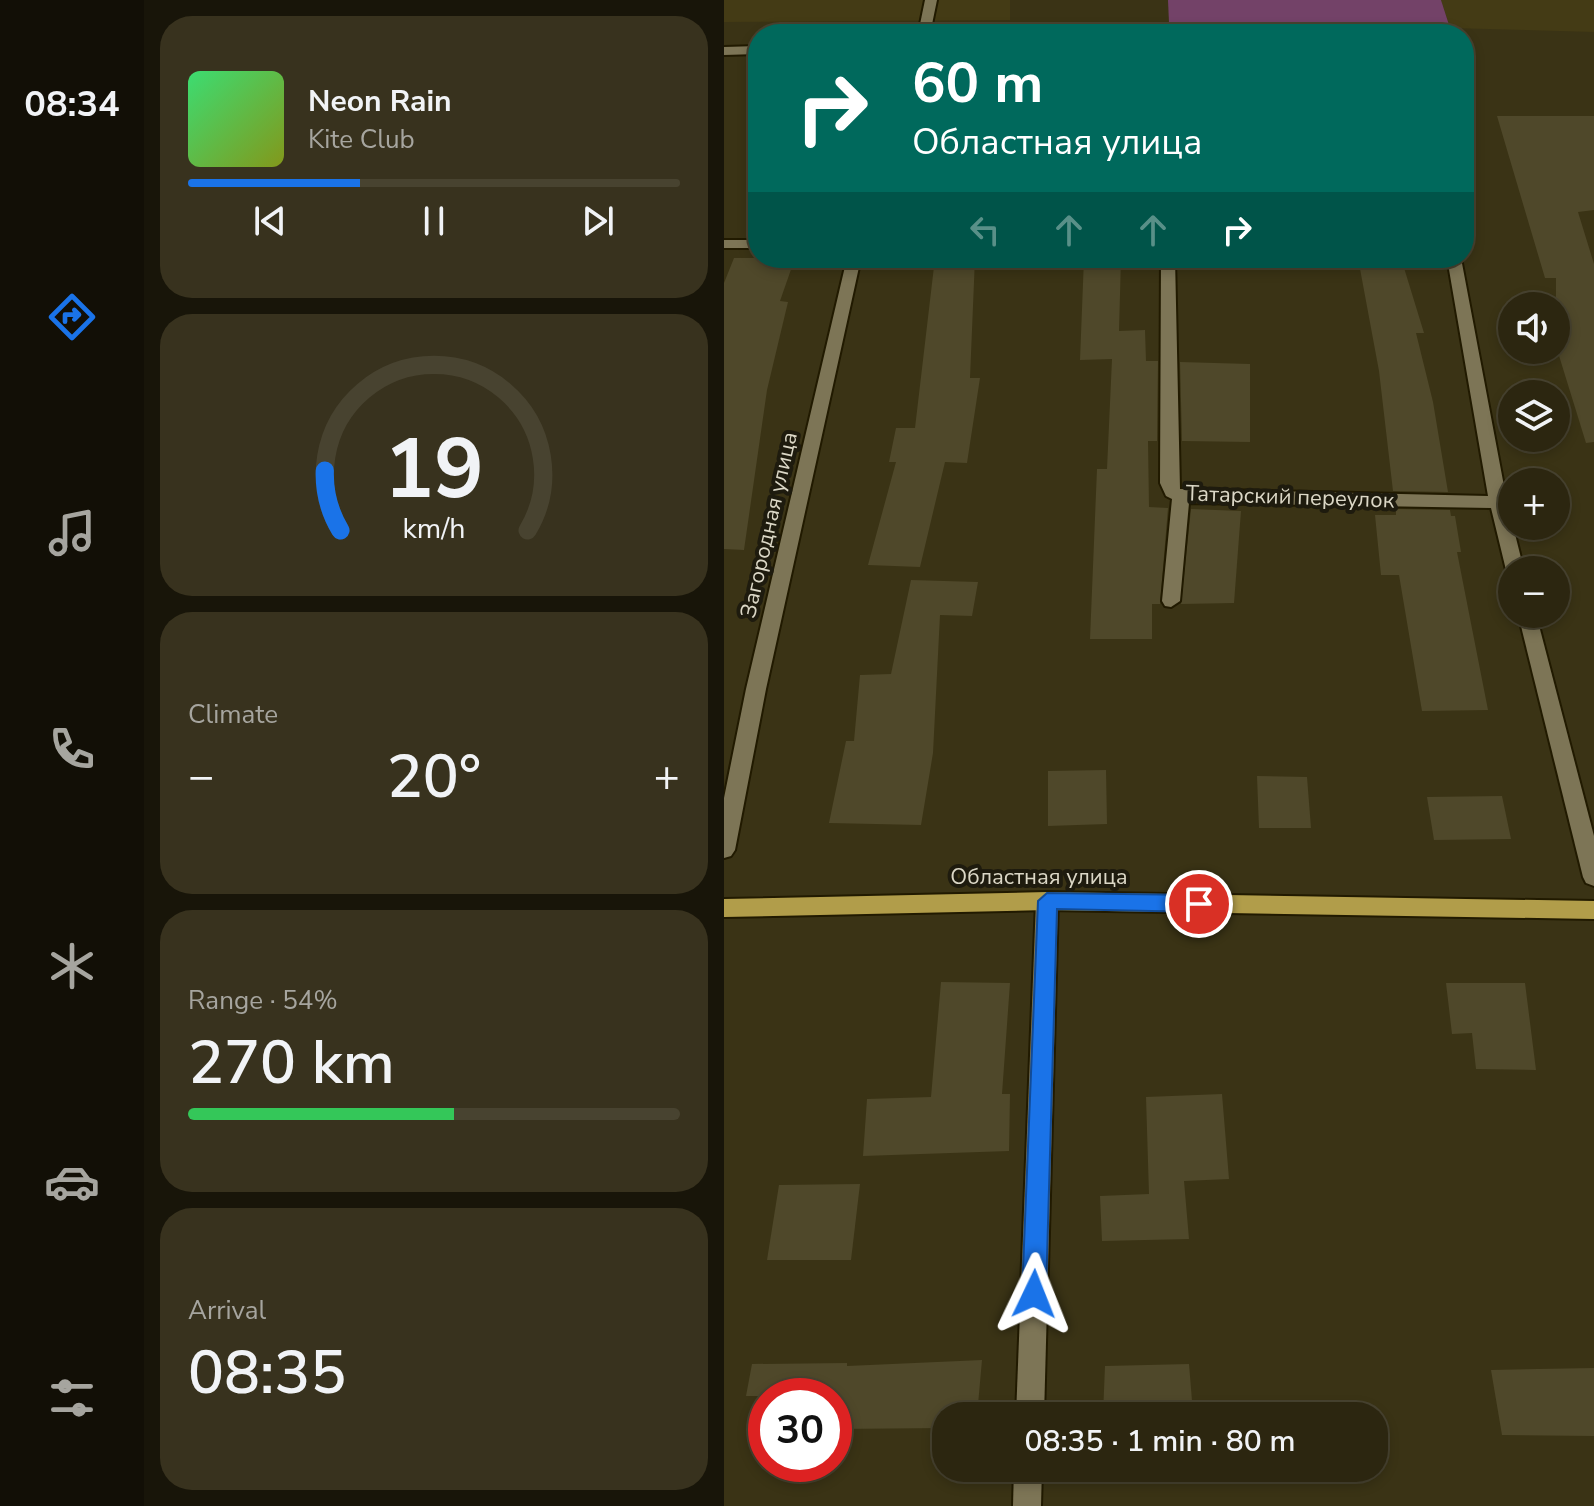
<!DOCTYPE html>
<meta charset="utf-8">
<style>
:root{--surface:#2c2610;--page:#38321e;--text:#f1f3f6;--muted:#a6a59f;--line:#484330;--accent:#1a73e8}
body{margin:0;font-family:"Nunito Sans",sans-serif;background:var(--page);color:var(--text);height:100vh;display:flex;flex-direction:column;font-size:30px;white-space:nowrap}
*{box-sizing:border-box;margin:0}
p{font-size:26px;color:var(--muted)}
.icon{flex:none;width:44px;height:44px;fill:none;stroke:currentColor;stroke-width:2;stroke-linecap:round;stroke-linejoin:round}
.map{position:relative;flex:1;overflow:hidden}
.sheet{display:flex;flex-direction:column;gap:16px;padding:16px;background:#181509;width:580px}
.sheet>*{flex:none}
.banner{position:absolute;left:24px;top:24px;width:726px;height:244px;border-radius:32px;box-shadow:0 4px 12px #0003,0 0 0 2px var(--line);background:#00695c;color:#fff;overflow:hidden}
.fabs{position:absolute;left:774px;top:292px;display:grid;gap:16px}
.fabs a{display:grid;place-items:center;width:72px;height:72px;border-radius:50%;background:var(--surface);box-shadow:0 4px 12px #0003,0 0 0 2px var(--line);font-size:40px}
.speed{position:absolute;left:24px;top:1378px;display:flex;gap:16px;font-size:40px;font-weight:700;text-align:center}
.speed>*{display:grid;place-content:center;width:104px;height:104px;border-radius:50%;background:var(--surface);box-shadow:0 4px 12px #0003,0 0 0 2px var(--line);line-height:1}
.speed .limit{border:12px solid #d22;background:#fff;color:#111}
.pin{position:absolute;display:grid;place-items:center;width:68px;height:68px;color:#fff;margin:-34px;border:4px solid #fff;border-radius:50%;box-shadow:0 2px 8px #0007}
.me{position:absolute;width:88px;margin:-44px;rotate:2deg;stroke-linejoin:round;filter:drop-shadow(0 0 6px #0008)}
.turn{display:flex;align-items:center;gap:28px;height:168px;padding:0 32px;font-size:36px}
.turn .icon{width:104px;height:104px;stroke-width:2.5}
.turn b{display:block;font-size:56px;line-height:68px}
.lanes{display:flex;align-items:center;height:76px;padding:0 32px;background:#0003;justify-content:center;gap:40px;direction:ltr}
.lanes .off{opacity:.35}
.big{font-size:60px;font-weight:600;line-height:1.1}
.sheet .card{flex:1;display:flex;flex-direction:column;justify-content:center;gap:12px;min-width:0;padding:0 28px;border-radius:32px;background:var(--page)}
.sheet .dial{align-items:center;gap:0}
.dial svg{height:208px;overflow:visible;fill:none;stroke:var(--line);stroke-width:7;stroke-linecap:round;text-anchor:middle}
.dial text{fill:var(--text);stroke:none}
.song{display:flex;align-items:center;gap:24px}
.cover{width:96px;height:96px;border-radius:12px;background:linear-gradient(135deg,hsl(140 70% 55%),hsl(70 70% 35%))}
.played{height:8px;border-radius:4px;background:linear-gradient(90deg,var(--accent) 35%,var(--line) 35%)}
.keys{display:flex;justify-content:space-around;direction:ltr}
.heat{display:flex;justify-content:space-between;align-items:center;font-size:44px;direction:ltr}
.charge{height:12px;border-radius:6px;background:linear-gradient(90deg,#34c759 54%,var(--line) 0)}
.trip{position:absolute;left:208px;top:1402px;width:456px;height:80px;border-radius:32px;background:var(--surface);box-shadow:0 4px 12px #0003,0 0 0 2px var(--line);font-weight:600;line-height:80px;text-align:center}
main{display:flex;flex:1;min-height:0}
.menu{display:flex;flex-direction:column;width:144px;justify-content:space-around;align-items:center;background:#120f06;color:var(--muted)}
.menu .icon{width:56px;height:56px}
.menu .selected{color:var(--accent)}
.menu b{font-size:36px;color:var(--text)}
.map>svg:first-child{display:block}
.built{fill:#443b15}
.green{fill:#734268}
.building{fill:#4f482a}
.lines{fill:none;stroke-linecap:round;stroke-linejoin:round}
.minor-casing{stroke:#211a00;stroke-width:4}
.major-casing{stroke:#211a00;stroke-width:4}
.minor{fill:#7d7556;fill-rule:evenodd}
.major{fill:#b19d4a;fill-rule:evenodd}
.route{fill:#1a73e8;stroke:#114b97;stroke-width:2}
.labels{text-anchor:middle;dominant-baseline:central;stroke-width:8;stroke-linejoin:round;paint-order:stroke}
.street-label{font-size:22px;fill:#dbd7c6;stroke:#1e1b0e}
</style>
<main>
<nav class="menu">
<b>08:34</b>
<svg class="icon selected" aria-label="directions" viewBox="0 0 24 24"><path d="M12 3l9 9-9 9-9-9zM9 14v-3h6M13 9l2 2-2 2"/></svg>
<svg class="icon" aria-label="music" viewBox="0 0 24 24"><path d="M9 18V5l10-2v13"/><circle cx="6" cy="18" r="3"/><circle cx="16" cy="16" r="3"/></svg>
<svg class="icon" aria-label="phone" viewBox="0 0 24 24"><path d="M5 4h4l2 5-3 2q2 4 5 5l2-3 5 2v4C11 20 4 13 5 4z"/></svg>
<svg class="icon" aria-label="climate" viewBox="0 0 24 24"><path d="M12 3v18M4 7l16 10M4 17L20 7"/></svg>
<svg class="icon" aria-label="car" viewBox="0 0 24 24"><path d="M5 17H2v-5l4-1 3-4h7l3 4 3 1v5h-3M9 17h6M6 11h13"/><circle cx="7" cy="17" r="2"/><circle cx="17" cy="17" r="2"/></svg>
<svg class="icon" aria-label="filters" viewBox="0 0 24 24"><path d="M4 7h16M4 17h16"/><circle cx="9" cy="7" r="2"/><circle cx="15" cy="17" r="2"/></svg>
</nav>
<section class="sheet">
<div class="card">
<div class="song"><i class="cover"></i><div><b>Neon Rain</b><p>Kite Club</p></div></div>
<div class="played"></div>
<div class="keys"><svg class="icon" aria-label="previous" viewBox="0 0 24 24"><path d="M18 5L8 12l10 7zM5 5v14"/></svg><svg class="icon" aria-label="pause" viewBox="0 0 24 24"><path d="M8 5v14M16 5v14"/></svg><svg class="icon" aria-label="next" viewBox="0 0 24 24"><path d="M6 5l10 7-10 7zM19 5v14"/></svg></div>
</div>
<div class="card dial"><svg viewBox="0 0 100 80">
<path d="M14 69A42 42 0 1 1 86 69"/>
<path d="M14 69A42 42 0 0 1 8 46" stroke="#1a73e8"/>
<text x="50" y="56" font-size="32" font-weight="700">19</text>
<text x="50" y="72" font-size="11">km/h</text>
</svg></div>
<div class="card"><p>Climate</p>
<div class="heat"><a>−</a><b class="big">20°</b><a>+</a></div>
</div>
<div class="card"><p>Range · 54%</p><b class="big">270 km</b><div class="charge"></div></div>
<div class="card"><p>Arrival</p><b class="big">08:35</b></div>
</section>
<div class="map">
<svg width="870" height="1506" viewBox="0 0 870 1506">
<rect width="100%" height="100%" fill="#3a3315"/>
<g class="built">
<polygon points="0,0 286,0 286,20 0,22"/>
<polygon points="717,0 870,0 870,32 726,28"/>
</g>
<polygon class="green" points="444,0 717,0 726,28 445,23"/>
<g class="building">
<polygon points="773,116 870,116 870,210 854,212 870,264 870,442 862,443 832,346 832,278 821,278"/>
<polygon points="10,258 71,258 56,301 64,302 43,390 20,550 0,549 0,283"/>
<polygon points="211,258 251,258 246,378 256,378 243,463 221,462 196,567 144,565 172,462 165,462 172,428 191,428"/>
<polygon points="360,258 397,258 395,331 421,330 422,361 434,361 433,441 424,441 425,507 444,508 436,604 428,604 428,639 366,639 373,469 383,469 388,359 356,360"/>
<polygon points="634,258 677,258 700,333 692,333 709,402 724,492 669,491 655,371"/>
<polygon points="456,362 526,364 526,442 458,441"/>
<polygon points="467,509 517,511 510,603 457,604"/>
<polygon points="672,509 726,510 727,516 731,516 737,552 733,552 764,710 698,711 675,575 657,575 651,515 672,515"/>
<polygon points="187,580 254,582 248,616 216,615 209,753 197,825 105,823 122,741 130,741 136,675 167,674"/>
<polygon points="382,770 383,824 324,826 324,771"/>
<polygon points="533,776 583,777 587,828 535,828"/>
<polygon points="778,796 787,839 710,840 703,797"/>
<polygon points="217,982 286,983 278,1094 286,1094 285,1151 139,1156 143,1099 207,1097"/>
<polygon points="722,983 801,983 812,1070 752,1069 748,1033 728,1034"/>
<polygon points="498,1094 505,1179 460,1181 465,1239 378,1241 376,1196 425,1194 422,1097"/>
<polygon points="136,1184 127,1260 43,1260 55,1185"/>
<polygon points="258,1360 253,1416 222,1416 222,1428 110,1429 110,1396 22,1396 28,1364 123,1363 123,1366"/>
<polygon points="465,1364 469,1413 379,1415 381,1366"/>
<polygon points="870,1368 870,1436 778,1435 767,1370"/>
</g>
<g class="lines">
<defs>
<g id="minor">
<polygon points="201,0 213,0 206,34 194,34"/>
<polygon points="34,46 34,54 0,55 0,47"/>
<rect x="0" y="240" width="34" height="8"/>
<polygon points="123,258 137,258 42,689 11,850 7,856 0,858 0,798 22,689"/>
<polygon points="437,258 451,258 456,489 764,496 723,258 737,258 783,502 800,570 788,570 788,575 782,570 767,508 465,503 456,601 447,607 441,606 438,601 448,499 442,496 436,483"/>
<polygon points="794,614 812,614 870,836 870,886 862,883 859,877"/>
<polygon points="323,892 331,895 334,901 320,1416 292,1416 312,901 315,895"/>
<polygon points="290,1468 318,1468 317,1506 289,1506"/>
</g>
<polygon id="major" points="323,892 870,901 870,919 323,910 0,917 0,899"/>
</defs>
<use href="#minor" class="minor-casing"/>
<use href="#major" class="major-casing"/>
<use href="#minor" class="minor"/>
<use href="#major" class="major"/>
</g>
<polygon class="route" points="323,893 475,895 485,904 475,912 333,909 322,1294 318,1302 310,1306 302,1302 298,1294 314,901"/>
<g class="labels">
<g class="street-label">
<text transform="translate(566 497) rotate(2)">Татарский переулок</text>
<text transform="translate(45 525) rotate(-77)">Загородная улица</text>
<text x="315" y="877">Областная улица</text>
</g>
</g>
</svg>
<div class="fabs">
<a><svg class="icon" aria-label="sound" viewBox="0 0 24 24"><path d="M4 9h4l5-4v14l-5-4H4zM17 9q2 3 0 6"/></svg></a>
<a><svg class="icon" aria-label="layers" viewBox="0 0 24 24"><path d="M12 4l9 5-9 5-9-5zM3 14l9 5 9-5"/></svg></a>
<a>+</a>
<a>−</a>
</div>
<div class="speed"><div class="limit">30</div></div>
<div class="pin" style="left:475px;top:904px;background:#d93025"><svg class="icon" aria-label="arrive" viewBox="0 0 24 24"><path d="M6 21V4h12l-3 4 3 4H6"/></svg></div>
<svg class="me" style="left:310px;top:1294px" viewBox="-20 -20 40 40"><path d="M0-17L14 15 0 8-14 15z" fill="#1a73e8" stroke="#fff" stroke-width="4"/></svg>
<div class="trip">08:35 · 1 min · 80 m</div>
<div class="banner">
<div class="turn"><svg class="icon" aria-label="right" viewBox="0 0 24 24"><path d="M7 20v-9h11M14 6l5 5-5 5"/></svg><div><b>60 m</b>Областная улица</div></div>
<div class="lanes"><svg class="icon off" aria-label="left" viewBox="0 0 24 24"><path d="M17 20v-9H6M10 6l-5 5 5 5"/></svg><svg class="icon off" aria-label="ahead" viewBox="0 0 24 24"><path d="M12 20V5M6 11l6-6 6 6"/></svg><svg class="icon off" aria-label="ahead" viewBox="0 0 24 24"><path d="M12 20V5M6 11l6-6 6 6"/></svg><svg class="icon" aria-label="right" viewBox="0 0 24 24"><path d="M7 20v-9h11M14 6l5 5-5 5"/></svg></div>
</div>
</div>
</main>
